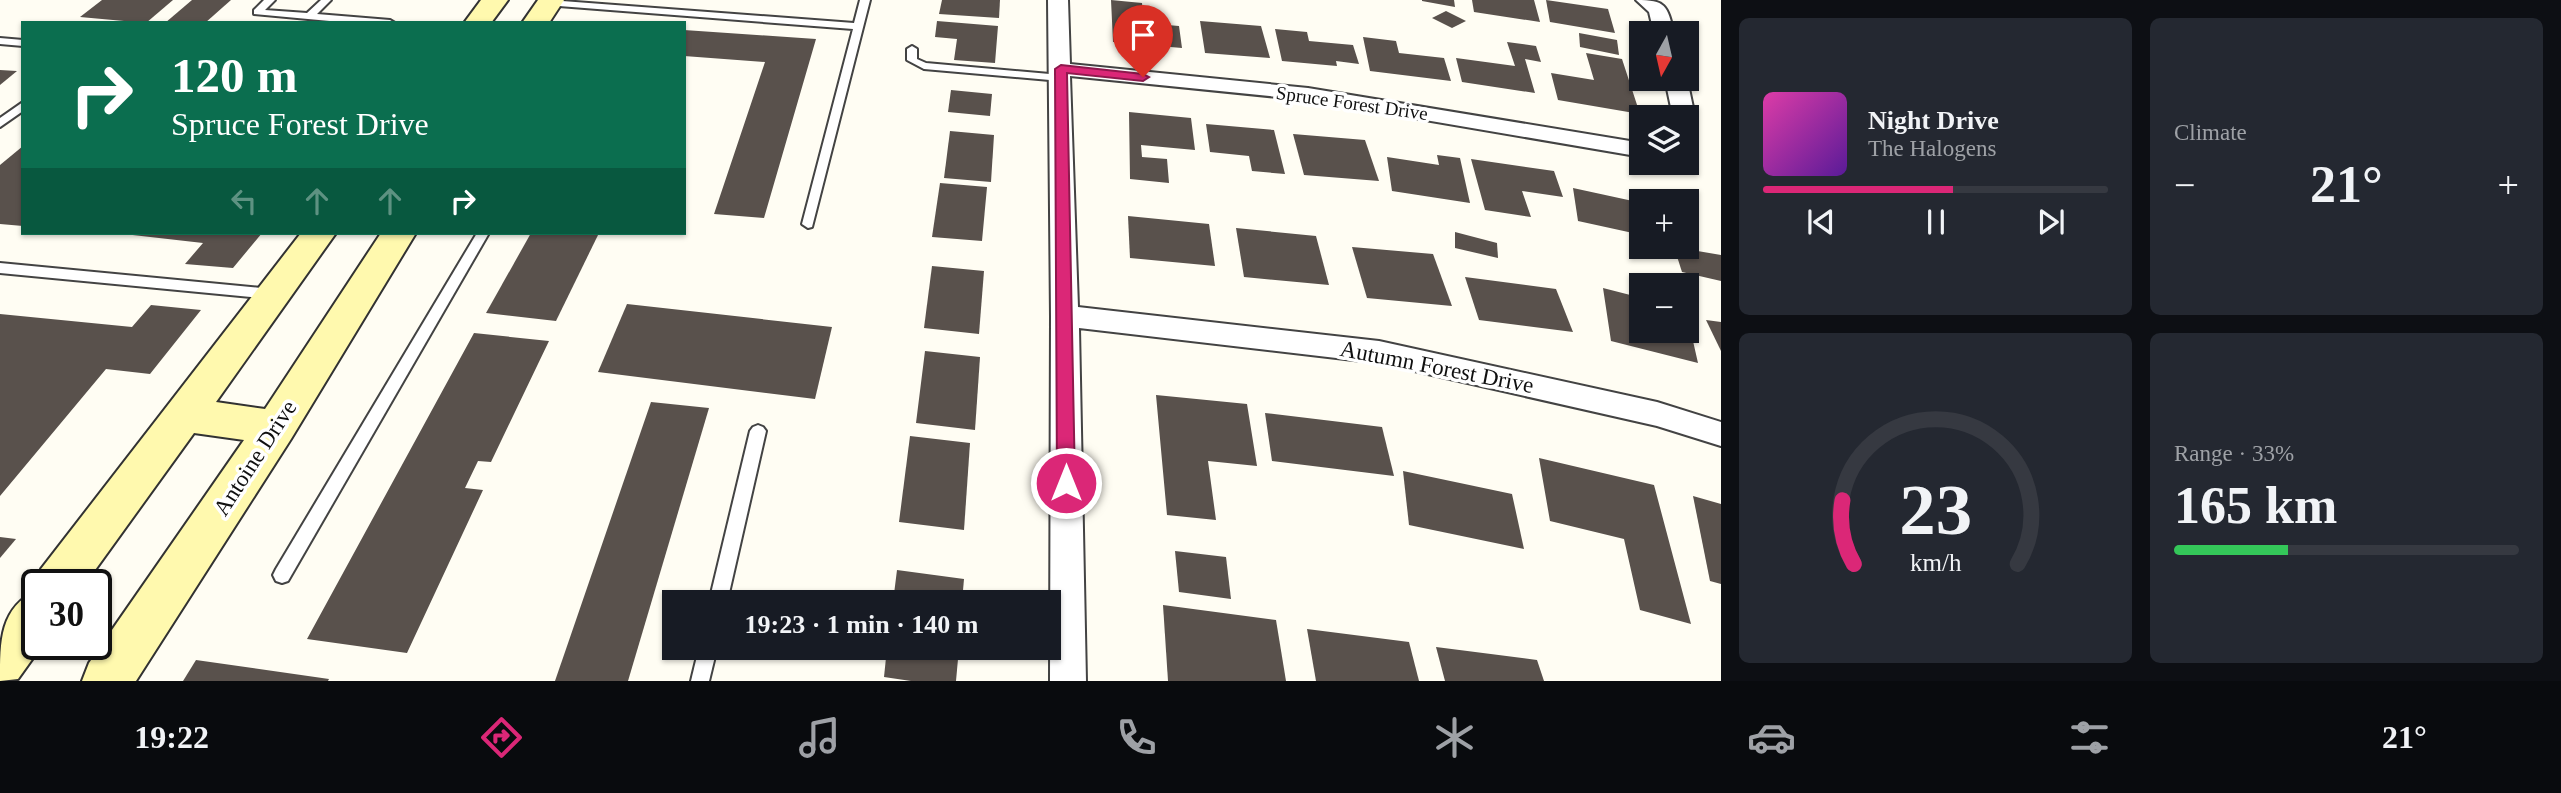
<!DOCTYPE html>
<meta charset="utf-8">
<style>
:root{--surface:#171b24;--page:#242831;--text:#f1f3f6;--muted:#9ea1a6;--line:#363941;--accent:#db2777}
body{margin:0;font-family:"Times New Roman",serif;background:var(--page);color:var(--text);height:100vh;display:flex;flex-direction:column;font-size:26px;white-space:nowrap}
*{box-sizing:border-box;margin:0}
p{font-size:23px;color:var(--muted)}
.icon{flex:none;width:38px;height:38px;fill:none;stroke:currentColor;stroke-width:2;stroke-linecap:round;stroke-linejoin:round}
.map{position:relative;flex:1;overflow:hidden}
.panel{display:flex;flex-direction:column;gap:18px;padding:18px;background:#0d0f14;width:840px}
.panel>*{flex:none}
.top-card{position:absolute;left:21px;top:21px;width:665px;height:214px;border-radius:0px;box-shadow:0 2px 5px #0004;background:#0b6e4f;color:#fff;overflow:hidden}
.needle{width:46px;rotate:188deg}
.buttons{position:absolute;left:1629px;top:21px;display:grid;gap:14px}
.buttons a{display:grid;place-items:center;width:70px;height:70px;border-radius:0px;background:var(--surface);box-shadow:0 2px 5px #0004;font-size:35px}
.speed{position:absolute;left:21px;top:569px;display:flex;gap:14px;font-size:35px;font-weight:700;text-align:center}
.speed>*{display:grid;place-content:center;width:91px;height:91px;border-radius:50%;background:var(--surface);box-shadow:0 2px 5px #0004;line-height:1}
.speed .limit{border:4px solid #111;border-radius:10px;background:#fff;color:#111}
.pin{position:absolute;display:grid;place-items:center;width:60px;height:60px;color:#fff;margin:-72px -30px;border-radius:50% 50% 50% 0;rotate:-45deg;box-shadow:0 0 7px #0007}
.pin .icon{rotate:45deg}
.me{position:absolute;width:77px;margin:-38px;rotate:0deg;stroke-linejoin:round;filter:drop-shadow(0 0 5px #0008)}
.turn{display:flex;align-items:center;gap:24px;height:147px;padding:0 35px;font-size:32px}
.turn .icon{width:91px;height:91px;stroke-width:2.5}
.turn b{display:block;font-size:49px;line-height:60px}
.lanes{display:flex;align-items:center;height:66px;padding:0 35px;background:#0003;justify-content:center;gap:35px;direction:ltr}
.lanes .off{opacity:.35}
.big{font-size:52px;font-weight:600;line-height:1.1}
.panel .card{flex:1;display:flex;flex-direction:column;justify-content:center;gap:10px;min-width:0;padding:0 24px;border-radius:10px;background:var(--page)}
.panel .dial{align-items:center;gap:0}
.dial svg{height:182px;overflow:visible;fill:none;stroke:var(--line);stroke-width:7;stroke-linecap:round;text-anchor:middle}
.dial text{fill:var(--text);stroke:none}
.song{display:flex;align-items:center;gap:21px}
.cover{width:84px;height:84px;border-radius:10px;background:linear-gradient(135deg,hsl(320 70% 55%),hsl(270 70% 35%))}
.played{height:7px;border-radius:4px;background:linear-gradient(90deg,var(--accent) 55%,var(--line) 55%)}
.keys{display:flex;justify-content:space-around;direction:ltr}
.heat{display:flex;justify-content:space-between;align-items:center;font-size:38px;direction:ltr}
.charge{height:10px;border-radius:5px;background:linear-gradient(90deg,#34c759 33%,var(--line) 0)}
.panel .tiles{flex:1;display:grid;gap:18px;grid-template-columns:repeat(2,1fr)}
.trip{position:absolute;left:662px;top:590px;width:399px;height:70px;border-radius:0px;background:var(--surface);box-shadow:0 2px 5px #0004;font-weight:600;line-height:70px;text-align:center}
.tabs{display:flex;height:112px;justify-content:space-around;align-items:center;background:#090b0e;color:var(--muted)}
.tabs .icon{width:49px;height:49px}
.tabs .current{color:var(--accent)}
.tabs b{font-size:32px;color:var(--text)}
main{display:flex;flex:1;min-height:0}
.map>svg:first-child{display:block}
.building{fill:#59514c}
.lines{fill:none;stroke-linecap:round;stroke-linejoin:round}
.service-casing{stroke:#434343;stroke-width:4}
.minor-casing{stroke:#434343;stroke-width:4}
.secondary-casing{stroke:#323232;stroke-width:4}
.service{fill:#fff;fill-rule:evenodd}
.minor{fill:#fff;fill-rule:evenodd}
.secondary{fill:#fff9ae;fill-rule:evenodd}
.route{fill:#db2777;stroke:#8e194d;stroke-width:2}
.labels{text-anchor:middle;dominant-baseline:central;stroke-width:7;stroke-linejoin:round;paint-order:stroke}
.far-street-label{font-size:19px;fill:#101010;stroke:#fff}
.street-label{font-size:23px;fill:#101010;stroke:#fff}
</style>
<main>
<div class="map">
<svg width="1721" height="681" viewBox="0 0 1721 681">
<rect width="100%" height="100%" fill="#fffdf3"/>
<g class="building">
<polygon points="102,0 173,0 146,23 80,17"/>
<polygon points="192,0 231,0 205,23 165,23"/>
<polygon points="942,0 1000,0 999,18 939,14"/>
<polygon points="1111,0 1142,3 1144,23 1179,26 1182,48 1113,42"/>
<polygon points="1422,0 1454,0 1455,7 1422,1"/>
<polygon points="1472,0 1534,0 1540,22 1474,12"/>
<polygon points="1546,0 1608,9 1615,33 1550,22"/>
<polygon points="1446,11 1466,21 1452,28 1432,18"/>
<polygon points="937,21 998,26 995,63 954,60 957,39 935,37"/>
<polygon points="1200,21 1261,26 1270,58 1205,53"/>
<polygon points="1275,29 1307,32 1309,41 1353,45 1359,64 1336,61 1337,66 1282,61"/>
<polygon points="684,30 816,39 764,218 714,214 765,62 684,56"/>
<polygon points="1579,33 1617,40 1619,55 1580,47"/>
<polygon points="1363,37 1396,41 1399,53 1444,58 1451,81 1370,71"/>
<polygon points="1507,42 1536,46 1541,62 1525,59 1535,93 1462,82 1456,58 1515,66"/>
<polygon points="1586,53 1622,59 1640,114 1558,100 1551,73 1594,80"/>
<polygon points="0,70 17,71 0,85"/>
<polygon points="951,90 992,94 990,116 948,112"/>
<polygon points="1129,112 1191,118 1195,150 1141,145 1142,157 1167,159 1169,183 1130,179"/>
<polygon points="1206,124 1274,130 1285,174 1252,171 1249,156 1210,152"/>
<polygon points="950,131 994,135 991,182 944,178"/>
<polygon points="1293,134 1365,140 1379,181 1304,175"/>
<polygon points="23,146 23,226 0,224 0,165"/>
<polygon points="1437,155 1460,158 1470,203 1392,191 1387,157 1439,165"/>
<polygon points="1471,159 1554,171 1563,197 1522,191 1531,217 1485,210"/>
<polygon points="940,183 987,187 982,241 932,237"/>
<polygon points="1573,188 1642,203 1642,235 1578,221"/>
<polygon points="1128,216 1209,224 1215,266 1130,258"/>
<polygon points="1236,228 1316,236 1329,285 1244,277"/>
<polygon points="1455,232 1497,243 1498,258 1455,248"/>
<polygon points="115,233 262,233 233,268 185,264 203,243"/>
<polygon points="531,233 599,233 556,321 486,313"/>
<polygon points="1352,247 1433,254 1452,306 1367,298"/>
<polygon points="1674,247 1721,255 1721,281 1682,272"/>
<polygon points="932,266 984,271 979,334 924,328"/>
<polygon points="1465,277 1556,289 1573,332 1479,320"/>
<polygon points="1603,288 1642,298 1642,331 1687,331 1688,319 1698,363 1611,341"/>
<polygon points="627,304 832,327 815,399 598,372"/>
<polygon points="151,305 201,310 150,374 106,369 0,496 0,314 132,327"/>
<polygon points="1706,320 1721,322 1721,351"/>
<polygon points="474,333 549,341 491,462 478,461 465,488 483,490 407,653 307,639"/>
<polygon points="925,351 980,357 975,430 916,423"/>
<polygon points="1156,395 1247,404 1257,466 1208,461 1216,520 1167,515"/>
<polygon points="651,402 709,408 628,681 555,681"/>
<polygon points="1265,413 1382,427 1394,476 1272,461"/>
<polygon points="910,436 970,443 964,530 899,522"/>
<polygon points="1539,458 1654,485 1691,624 1640,610 1624,539 1550,521"/>
<polygon points="1403,471 1512,494 1524,549 1409,525"/>
<polygon points="1693,496 1721,504 1721,584 1710,581"/>
<polygon points="0,537 16,539 0,558"/>
<polygon points="1175,551 1226,557 1231,599 1179,592"/>
<polygon points="897,570 964,579 962,602 893,602"/>
<polygon points="1163,605 1276,620 1286,681 1168,681"/>
<polygon points="1307,629 1409,642 1419,681 1316,681"/>
<polygon points="1436,647 1537,660 1544,681 1445,681"/>
<polygon points="887,648 959,648 956,681 911,681 884,677"/>
<polygon points="196,660 329,679 328,681 183,681"/>
</g>
<g class="lines">
<defs>
<g id="service">
<polygon points="264,0 275,0 265,10 307,13 321,0 331,0 317,14 390,20 395,23 351,23 254,14 254,10"/>
<polygon points="549,0 854,23 860,0 870,0 812,227 808,228 802,224 853,29 546,5 544,3"/>
<polygon points="0,38 23,40 23,46 0,44"/>
<polygon points="912,46 917,49 917,59 926,63 1061,75 1066,78 1061,81 924,69 907,60 907,49"/>
<polygon points="23,102 23,111 0,127 0,118"/>
<polygon points="477,233 489,233 288,581 282,583 276,581 273,575 276,569"/>
<polygon points="0,263 271,289 278,294 271,299 0,273"/>
<polygon points="758,425 763,427 766,431 727,602 709,602 750,431 753,427"/>
<polygon points="699,648 717,648 709,681 691,681"/>
</g>
<g id="minor">
<polygon points="1048,0 1068,0 1070,64 1308,88 1642,143 1642,157 1308,100 1070,76 1078,307 1379,341 1657,402 1721,422 1721,446 1657,426 1379,363 1079,328 1086,681 1050,681 1051,316"/>
<path d="M1636,0C1666,0 1667,5 1674,33H1654L1649,12Z"/>
<polygon points="1665,79 1687,79 1695,117 1692,122 1687,123 1687,117 1673,117"/>
</g>
<g id="secondary">
<polygon points="481,0 508,0 491,23 464,23"/>
<polygon points="538,0 564,0 549,23 522,23"/>
<polygon points="301,233 336,233 216,402 265,409 381,233 416,233 291,439 136,681 82,681 89,663 244,440 194,433 85,584 37,584 37,589 34,584 41,569"/>
<path d="M37,590V644H43L18,679L0,681C0,640 0,608 37,590Z"/>
</g>
</defs>
<use href="#service" class="service-casing"/>
<use href="#minor" class="minor-casing"/>
<use href="#secondary" class="secondary-casing"/>
<use href="#service" class="service"/>
<use href="#minor" class="minor"/>
<use href="#secondary" class="secondary"/>
</g>
<polygon class="route" points="1061,65 1143,74 1149,77 1143,81 1067,73 1075,483 1072,488 1066,490 1060,488 1057,483 1055,69"/>
<g class="labels">
<g class="far-street-label">
<text transform="translate(1352 103) rotate(8)">Spruce Forest Drive</text>
</g>
<g class="street-label">
<text transform="translate(1437 367) rotate(11)">Autumn Forest Drive</text>
<text transform="translate(255 458) rotate(-57)">Antoine Drive</text>
</g>
</g>
</svg>
<div class="buttons">
<a><svg class="needle" viewBox="-14 -14 28 28"><path d="M0-13l5 13h-10z" fill="#e53935"/><path d="M0 13l5-13h-10z" fill="#9ea1a6"/></svg></a>
<a><svg class="icon" aria-label="layers" viewBox="0 0 24 24"><path d="M12 4l9 5-9 5-9-5zM3 14l9 5 9-5"/></svg></a>
<a>+</a>
<a>−</a>
</div>
<div class="speed"><div class="limit">30</div></div>
<div class="pin" style="left:1143px;top:77px;background:#d93025"><svg class="icon" aria-label="arrive" viewBox="0 0 24 24"><path d="M6 21V4h12l-3 4 3 4H6"/></svg></div>
<svg class="me" style="left:1066px;top:483px" viewBox="-20 -20 40 40"><circle r="17" fill="#db2777" stroke="#fff" stroke-width="3"/><path d="M0-11L8 9 0 5-8 9z" fill="#fff"/></svg>
<div class="trip">19:23 · 1 min · 140 m</div>
<div class="top-card">
<div class="turn"><svg class="icon" aria-label="right" viewBox="0 0 24 24"><path d="M7 20v-9h11M14 6l5 5-5 5"/></svg><div><b>120 m</b>Spruce Forest Drive</div></div>
<div class="lanes"><svg class="icon off" aria-label="left" viewBox="0 0 24 24"><path d="M17 20v-9H6M10 6l-5 5 5 5"/></svg><svg class="icon off" aria-label="ahead" viewBox="0 0 24 24"><path d="M12 20V5M6 11l6-6 6 6"/></svg><svg class="icon off" aria-label="ahead" viewBox="0 0 24 24"><path d="M12 20V5M6 11l6-6 6 6"/></svg><svg class="icon" aria-label="right" viewBox="0 0 24 24"><path d="M7 20v-9h11M14 6l5 5-5 5"/></svg></div>
</div>
</div>
<section class="panel">
<div class="tiles">
<div class="card">
<div class="song"><i class="cover"></i><div><b>Night Drive</b><p>The Halogens</p></div></div>
<div class="played"></div>
<div class="keys"><svg class="icon" aria-label="previous" viewBox="0 0 24 24"><path d="M18 5L8 12l10 7zM5 5v14"/></svg><svg class="icon" aria-label="pause" viewBox="0 0 24 24"><path d="M8 5v14M16 5v14"/></svg><svg class="icon" aria-label="next" viewBox="0 0 24 24"><path d="M6 5l10 7-10 7zM19 5v14"/></svg></div>
</div>
<div class="card"><p>Climate</p>
<div class="heat"><a>−</a><b class="big">21°</b><a>+</a></div>
</div>
<div class="card dial"><svg viewBox="0 0 100 80">
<path d="M14 69A42 42 0 1 1 86 69"/>
<path d="M14 69A42 42 0 0 1 9 41" stroke="#db2777"/>
<text x="50" y="56" font-size="32" font-weight="700">23</text>
<text x="50" y="72" font-size="11">km/h</text>
</svg></div>
<div class="card"><p>Range · 33%</p><b class="big">165 km</b><div class="charge"></div></div>
</div>
</section>
</main>
<nav class="tabs">
<b>19:22</b>
<svg class="icon current" aria-label="directions" viewBox="0 0 24 24"><path d="M12 3l9 9-9 9-9-9zM9 14v-3h6M13 9l2 2-2 2"/></svg>
<svg class="icon" aria-label="music" viewBox="0 0 24 24"><path d="M9 18V5l10-2v13"/><circle cx="6" cy="18" r="3"/><circle cx="16" cy="16" r="3"/></svg>
<svg class="icon" aria-label="phone" viewBox="0 0 24 24"><path d="M5 4h4l2 5-3 2q2 4 5 5l2-3 5 2v4C11 20 4 13 5 4z"/></svg>
<svg class="icon" aria-label="climate" viewBox="0 0 24 24"><path d="M12 3v18M4 7l16 10M4 17L20 7"/></svg>
<svg class="icon" aria-label="car" viewBox="0 0 24 24"><path d="M5 17H2v-5l4-1 3-4h7l3 4 3 1v5h-3M9 17h6M6 11h13"/><circle cx="7" cy="17" r="2"/><circle cx="17" cy="17" r="2"/></svg>
<svg class="icon" aria-label="filters" viewBox="0 0 24 24"><path d="M4 7h16M4 17h16"/><circle cx="9" cy="7" r="2"/><circle cx="15" cy="17" r="2"/></svg>
<b>21°</b>
</nav>
